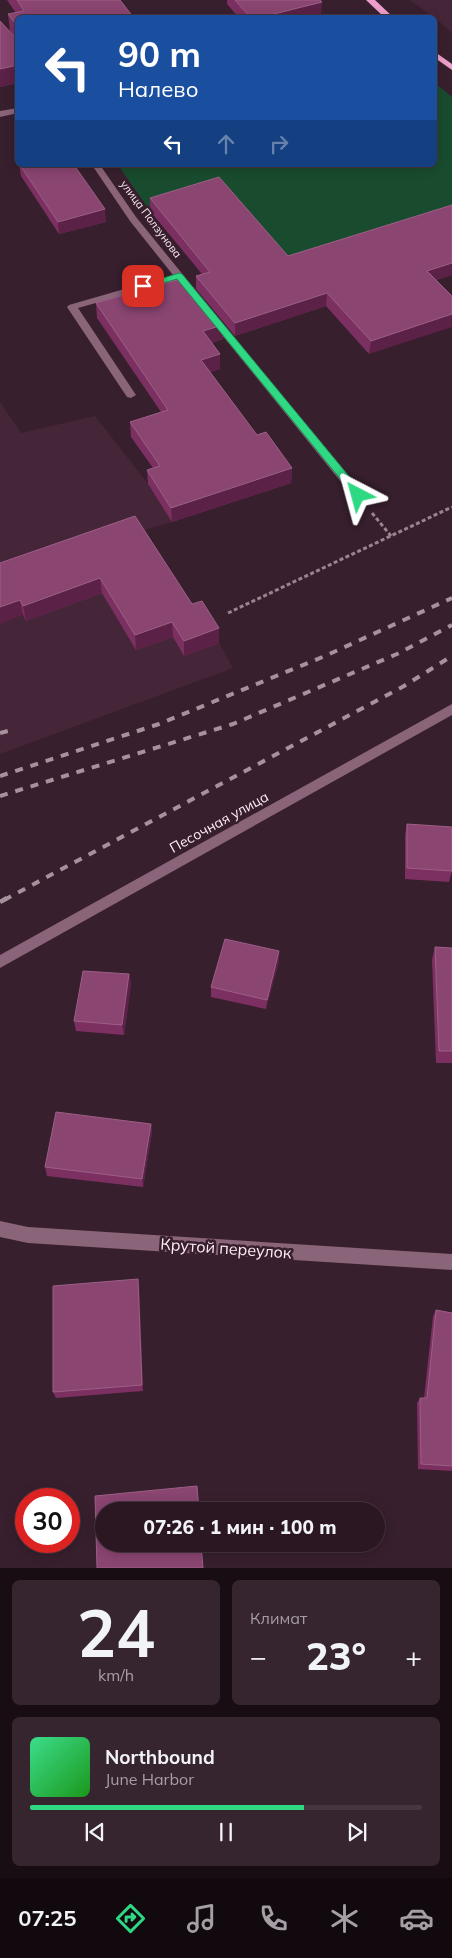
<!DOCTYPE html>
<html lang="ru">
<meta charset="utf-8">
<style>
:root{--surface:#2a1722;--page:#36242f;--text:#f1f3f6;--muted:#a59fa5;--line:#463640;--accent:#2fd883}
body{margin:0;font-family:Mulish,sans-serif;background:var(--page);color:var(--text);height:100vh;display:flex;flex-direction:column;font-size:19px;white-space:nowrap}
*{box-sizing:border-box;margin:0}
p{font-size:16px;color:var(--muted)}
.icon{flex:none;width:28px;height:28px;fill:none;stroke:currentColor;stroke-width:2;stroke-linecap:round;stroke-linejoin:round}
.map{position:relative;height:1568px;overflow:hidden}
.panel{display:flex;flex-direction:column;gap:12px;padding:12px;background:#170d13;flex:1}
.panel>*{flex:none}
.hud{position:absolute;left:15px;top:15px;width:422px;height:152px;border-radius:8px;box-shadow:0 2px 12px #0003,0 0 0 1px var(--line);background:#1a4fa0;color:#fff;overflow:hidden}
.speed{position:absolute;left:15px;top:1488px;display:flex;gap:10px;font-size:25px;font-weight:700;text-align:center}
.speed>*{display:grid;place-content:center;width:65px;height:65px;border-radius:50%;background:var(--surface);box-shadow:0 2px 12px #0003,0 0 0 1px var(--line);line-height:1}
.speed .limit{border:8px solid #d22;background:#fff;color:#111}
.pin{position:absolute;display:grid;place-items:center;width:42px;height:42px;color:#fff;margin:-21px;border-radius:10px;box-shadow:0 2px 8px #0006}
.me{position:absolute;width:55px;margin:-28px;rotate:321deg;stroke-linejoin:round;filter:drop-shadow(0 0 4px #0008)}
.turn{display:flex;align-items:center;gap:18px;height:105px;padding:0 20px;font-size:22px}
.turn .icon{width:65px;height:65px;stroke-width:2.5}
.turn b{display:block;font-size:35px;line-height:42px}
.lanes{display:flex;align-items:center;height:48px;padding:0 20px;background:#0003;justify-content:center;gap:25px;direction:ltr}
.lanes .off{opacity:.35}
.big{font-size:38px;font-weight:800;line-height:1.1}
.panel .tile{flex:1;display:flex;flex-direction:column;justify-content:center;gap:8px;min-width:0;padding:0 18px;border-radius:8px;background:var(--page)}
.panel .dial{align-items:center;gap:0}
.dial b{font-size:65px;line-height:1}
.song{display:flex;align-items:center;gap:15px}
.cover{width:60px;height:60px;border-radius:8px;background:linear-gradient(135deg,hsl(150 70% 55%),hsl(120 70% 35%))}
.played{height:5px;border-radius:2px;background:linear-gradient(90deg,var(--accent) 70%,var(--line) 70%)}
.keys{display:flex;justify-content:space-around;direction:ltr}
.heat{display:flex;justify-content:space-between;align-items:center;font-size:28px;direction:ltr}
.panel .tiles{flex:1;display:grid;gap:12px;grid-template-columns:1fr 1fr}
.tile:last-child{grid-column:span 2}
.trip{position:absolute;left:95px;top:1502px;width:290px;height:50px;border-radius:25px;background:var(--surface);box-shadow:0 2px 12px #0003,0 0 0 1px var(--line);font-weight:800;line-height:50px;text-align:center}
.menu{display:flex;height:80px;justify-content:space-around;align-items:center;background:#11090e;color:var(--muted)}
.menu .icon{width:35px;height:35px}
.menu .active{color:var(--accent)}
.menu b{font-size:22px;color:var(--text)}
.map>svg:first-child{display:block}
.built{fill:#452638}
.green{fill:#194c2f}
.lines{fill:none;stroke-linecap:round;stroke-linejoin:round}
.path{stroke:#9a8490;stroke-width:3;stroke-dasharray:4 2.5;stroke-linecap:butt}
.minor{fill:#8a6479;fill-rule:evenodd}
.major{fill:#ed9fcb;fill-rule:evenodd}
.rail-far1{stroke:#a6919d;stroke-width:4;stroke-dasharray:8 8;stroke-linecap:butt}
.rail{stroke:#a6919d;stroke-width:4.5;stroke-dasharray:11 11;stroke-linecap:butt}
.wall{fill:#7c3061}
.shaded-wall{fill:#5b2146}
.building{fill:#8a4571;stroke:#9c5f86}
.route{fill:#2fd883;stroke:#1f8c55}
.labels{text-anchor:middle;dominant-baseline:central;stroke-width:5;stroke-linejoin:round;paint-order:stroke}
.far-street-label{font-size:11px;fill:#ffedf6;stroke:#381f2e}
.street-label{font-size:14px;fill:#ffedf6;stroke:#381f2e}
.near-street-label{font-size:16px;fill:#ffedf6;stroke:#381f2e}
</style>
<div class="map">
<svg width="452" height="1568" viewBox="0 0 452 1568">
<rect width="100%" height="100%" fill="#381f2e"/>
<g class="built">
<polygon points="410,0 452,0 452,33 435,18"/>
<polygon points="0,402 21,433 95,416 148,484 172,522 137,532 219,643 233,668 0,754"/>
</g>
<polygon class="green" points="435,83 452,97 452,217 288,269 219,190 150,211 118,165 435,165"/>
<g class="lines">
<g class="path">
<polyline points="372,513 391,536"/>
<polyline points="228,613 452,507"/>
</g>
<g class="minor">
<polygon points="18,108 18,113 0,117 0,111"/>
<polygon points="92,165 100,165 136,217 197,292 195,294 189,294 177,280 78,308 136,395 131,398 127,397 67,307 69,305 173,275 130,221"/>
<polygon points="212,314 215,315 362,492 363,495 362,498 354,498 209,319 207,317"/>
<polygon points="452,704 452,715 0,968 0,955"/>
<polygon points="0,1221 28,1227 452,1254 452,1270 28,1243 0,1237"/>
</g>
<g class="major">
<polygon points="366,0 375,0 394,18 385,18"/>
<polygon points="435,52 452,64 452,70 435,58"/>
</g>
<g class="rail-far1">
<polyline points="0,733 8,731"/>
<polyline points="0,776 159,724 325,656 452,598"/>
<polyline points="0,796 233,724 397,654 452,625"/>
<polyline points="4,900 404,686 452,656"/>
</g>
<polyline class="rail" points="0,902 7,898"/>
</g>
<g class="wall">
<polygon points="7,0 120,0 18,18 18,83 0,87 15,37 10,31 8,14 16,13"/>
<polygon points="227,0 320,0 321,15 310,18 239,18 227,4"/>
<polygon points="19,165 74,165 106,222 59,234 21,176"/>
<polygon points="150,198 288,256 452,205 452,275 436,280 369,354 326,306 235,336 196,289 196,276 202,274 150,211"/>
<polygon points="96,303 223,325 223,339 212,343 220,369 210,372 257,435 292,468 291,483 172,522 148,484 147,470 153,468 131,437 130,422 161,412 97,318"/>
<polygon points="135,516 192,604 219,643 184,656 173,637 136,650 102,593 26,621 0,563"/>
<polygon points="407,824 452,871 449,882 405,879 405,835"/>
<polygon points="435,947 452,948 452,1063 436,1063 432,960"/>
<polygon points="279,961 266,1009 211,997 211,987"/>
<polygon points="129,974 131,984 124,1035 76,1031 74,1021"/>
<polygon points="151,1124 152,1132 143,1187 47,1176 45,1167"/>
<polygon points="138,1279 139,1286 143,1391 56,1398 53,1392"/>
<polygon points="436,1310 452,1313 452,1471 418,1469 417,1403 420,1398 424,1398 433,1316"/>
</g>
<g class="shaded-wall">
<polygon points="322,2 321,15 310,18 258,18"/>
<polygon points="18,65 18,83 0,87 0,69"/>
<polygon points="105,209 106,222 59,234 58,222"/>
<polygon points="452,263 452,275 426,283 427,271"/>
<polygon points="327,293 326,306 235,336 235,323"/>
<polygon points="452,314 452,327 369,354 371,341"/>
<polygon points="223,325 223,339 203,346 203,331"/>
<polygon points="220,354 220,369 201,374 201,360"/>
<polygon points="292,468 291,483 172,522 171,508"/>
<polygon points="100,578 102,593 26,621 23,606"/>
<polygon points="20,600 23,615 0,624 0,607"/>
<polygon points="172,622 173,637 136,650 135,635"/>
<polygon points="219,628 219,643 184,656 184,641"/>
<polygon points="279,951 279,961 266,1009 267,1000"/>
<polygon points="129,974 131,984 124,1035 122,1025"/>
<polygon points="151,1124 152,1132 143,1187 142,1179"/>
<polygon points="138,1279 139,1286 143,1391 142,1385"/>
</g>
<g class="building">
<polygon points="17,0 120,0 134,18 18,18 18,27 8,14 24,11"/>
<polygon points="235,0 320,0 322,2 258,18 251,18"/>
<polygon points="0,21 15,37 17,38 18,29 18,65 0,69"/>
<polygon points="20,165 74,165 105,209 58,222"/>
<polygon points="219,177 288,256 452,205 452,263 427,271 452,296 452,314 371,341 327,293 235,323 196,276 210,272 150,198"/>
<polygon points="184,278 223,325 203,331 220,354 201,360 257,435 266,432 292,468 171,508 147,470 160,466 130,422 168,410 96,303"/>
<polygon points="135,516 192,604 202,601 219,628 184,641 172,622 135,635 100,578 23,606 20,600 0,607 0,563"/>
<polygon points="407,824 452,827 452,871 407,868"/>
<polygon points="225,939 279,951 267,1000 211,987"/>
<polygon points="435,947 452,948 452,1051 439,1051"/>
<polygon points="83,971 129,974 122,1025 74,1021"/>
<polygon points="56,1112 151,1124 142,1179 45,1167"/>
<polygon points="138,1279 142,1385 53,1392 53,1286"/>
<polygon points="436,1310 452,1313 452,1466 421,1464 420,1398 427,1398"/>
<polygon points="197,1486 199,1511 104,1511 104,1544 201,1544 203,1568 97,1568 95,1496"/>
</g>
<polygon class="route" points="179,273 182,274 362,492 362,497 355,497 177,279 143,289 139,286"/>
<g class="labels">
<g class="far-street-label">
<text transform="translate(151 219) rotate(53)">улица Ползунова</text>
</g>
<g class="street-label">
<text transform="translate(219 822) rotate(-29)">Песочная улица</text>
</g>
<g class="near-street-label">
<text transform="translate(226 1248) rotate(4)">Крутой переулок</text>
</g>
</g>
</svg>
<div class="speed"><div class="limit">30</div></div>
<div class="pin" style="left:143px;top:286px;background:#d93025"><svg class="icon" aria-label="arrive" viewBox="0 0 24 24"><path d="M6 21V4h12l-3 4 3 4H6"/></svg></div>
<svg class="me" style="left:358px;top:495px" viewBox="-20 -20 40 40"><path d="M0-17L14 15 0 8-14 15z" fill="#2fd883" stroke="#fff" stroke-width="4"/></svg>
<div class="trip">07:26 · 1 мин · 100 m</div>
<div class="hud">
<div class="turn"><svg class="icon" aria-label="left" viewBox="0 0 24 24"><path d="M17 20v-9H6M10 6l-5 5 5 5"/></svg><div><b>90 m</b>Налево</div></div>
<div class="lanes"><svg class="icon" aria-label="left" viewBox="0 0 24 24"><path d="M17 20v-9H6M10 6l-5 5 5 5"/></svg><svg class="icon off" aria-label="ahead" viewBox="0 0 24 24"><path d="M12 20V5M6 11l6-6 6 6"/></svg><svg class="icon off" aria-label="right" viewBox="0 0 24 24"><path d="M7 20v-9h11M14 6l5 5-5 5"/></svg></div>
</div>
</div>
<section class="panel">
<div class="tiles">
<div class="tile dial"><b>24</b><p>km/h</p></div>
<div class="tile"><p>Климат</p>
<div class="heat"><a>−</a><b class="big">23°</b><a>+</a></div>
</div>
<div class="tile">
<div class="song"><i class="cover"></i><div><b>Northbound</b><p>June Harbor</p></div></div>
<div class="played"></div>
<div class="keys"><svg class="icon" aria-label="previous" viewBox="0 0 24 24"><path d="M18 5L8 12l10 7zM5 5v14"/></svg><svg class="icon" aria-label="pause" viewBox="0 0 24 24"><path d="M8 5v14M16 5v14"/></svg><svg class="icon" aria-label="next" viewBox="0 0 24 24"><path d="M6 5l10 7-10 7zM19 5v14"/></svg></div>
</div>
</div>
</section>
<nav class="menu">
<b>07:25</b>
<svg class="icon active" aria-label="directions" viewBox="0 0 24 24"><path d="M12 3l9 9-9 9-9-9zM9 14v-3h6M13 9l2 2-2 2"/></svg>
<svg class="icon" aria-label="music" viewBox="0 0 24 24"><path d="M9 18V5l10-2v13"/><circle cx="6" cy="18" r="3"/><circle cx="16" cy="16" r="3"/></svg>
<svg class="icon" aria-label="phone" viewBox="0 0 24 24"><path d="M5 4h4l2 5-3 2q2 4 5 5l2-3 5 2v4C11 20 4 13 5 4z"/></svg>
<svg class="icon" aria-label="climate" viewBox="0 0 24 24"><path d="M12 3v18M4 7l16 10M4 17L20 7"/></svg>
<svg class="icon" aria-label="car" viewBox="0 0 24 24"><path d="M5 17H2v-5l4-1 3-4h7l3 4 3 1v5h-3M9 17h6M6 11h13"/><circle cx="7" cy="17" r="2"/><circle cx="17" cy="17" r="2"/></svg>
</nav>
